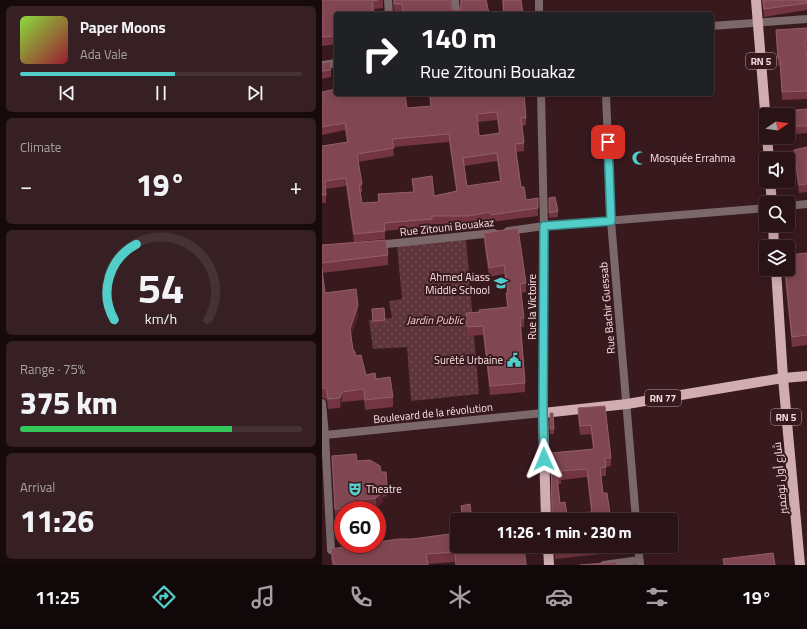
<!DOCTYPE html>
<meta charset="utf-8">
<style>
:root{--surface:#2a1316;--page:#362023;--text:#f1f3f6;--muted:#a59ea1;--line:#463235;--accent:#53cdca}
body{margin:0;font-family:Georgia,Cairo,serif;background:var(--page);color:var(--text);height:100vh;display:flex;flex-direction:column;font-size:15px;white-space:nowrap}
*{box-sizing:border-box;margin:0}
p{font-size:13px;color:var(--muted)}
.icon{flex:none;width:22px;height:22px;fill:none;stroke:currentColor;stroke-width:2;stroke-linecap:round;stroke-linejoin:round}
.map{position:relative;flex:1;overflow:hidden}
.details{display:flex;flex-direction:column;gap:6px;padding:6px;background:#170a0c;width:322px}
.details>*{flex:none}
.top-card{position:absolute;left:12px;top:12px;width:380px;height:84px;border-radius:4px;box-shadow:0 2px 10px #0003,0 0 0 1px var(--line);background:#202124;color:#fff;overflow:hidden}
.needle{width:26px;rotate:77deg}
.controls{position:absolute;left:437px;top:108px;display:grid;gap:8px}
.controls a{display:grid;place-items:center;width:36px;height:36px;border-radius:4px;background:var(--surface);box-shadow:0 2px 10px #0003,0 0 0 1px var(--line);font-size:20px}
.speed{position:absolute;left:12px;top:501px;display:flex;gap:8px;font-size:20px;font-weight:700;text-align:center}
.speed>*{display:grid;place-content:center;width:52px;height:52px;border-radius:50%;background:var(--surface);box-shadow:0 2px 10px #0003,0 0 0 1px var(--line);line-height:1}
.speed .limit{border:6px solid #d22;background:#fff;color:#111}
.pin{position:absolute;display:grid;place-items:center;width:34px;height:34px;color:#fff;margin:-17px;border-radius:8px;box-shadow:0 2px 6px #0006}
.me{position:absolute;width:44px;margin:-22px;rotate:359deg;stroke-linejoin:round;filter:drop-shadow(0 0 3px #0008)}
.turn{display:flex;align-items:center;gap:14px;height:84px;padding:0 20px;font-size:18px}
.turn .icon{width:52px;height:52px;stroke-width:2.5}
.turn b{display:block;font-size:28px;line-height:34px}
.big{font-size:30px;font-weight:800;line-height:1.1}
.details .tile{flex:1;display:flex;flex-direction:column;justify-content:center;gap:6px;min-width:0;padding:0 14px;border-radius:6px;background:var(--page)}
.details .dial{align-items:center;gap:0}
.dial svg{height:104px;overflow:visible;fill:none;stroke:var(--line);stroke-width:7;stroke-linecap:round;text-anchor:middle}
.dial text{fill:var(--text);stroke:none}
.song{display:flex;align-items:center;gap:12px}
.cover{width:48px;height:48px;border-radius:6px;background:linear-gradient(135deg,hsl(90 70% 55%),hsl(350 70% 35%))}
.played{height:4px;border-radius:2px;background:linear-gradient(90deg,var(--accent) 55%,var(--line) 55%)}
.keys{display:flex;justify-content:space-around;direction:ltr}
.heat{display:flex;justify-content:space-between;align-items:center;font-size:22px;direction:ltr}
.charge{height:6px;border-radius:3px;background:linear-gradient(90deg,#34c759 75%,var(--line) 0)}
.trip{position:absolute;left:128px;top:513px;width:228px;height:40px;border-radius:4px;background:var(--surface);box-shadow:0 2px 10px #0003,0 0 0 1px var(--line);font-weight:800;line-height:40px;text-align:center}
.dock{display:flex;height:64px;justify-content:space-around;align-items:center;background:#110809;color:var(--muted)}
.dock .icon{width:28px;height:28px}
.dock .selected{color:var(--accent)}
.dock b{font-size:18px;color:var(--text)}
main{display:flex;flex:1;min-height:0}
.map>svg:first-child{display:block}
.garden{fill:url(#garden-dots)}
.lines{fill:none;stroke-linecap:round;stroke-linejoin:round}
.minor{stroke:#7a686a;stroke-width:8}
.primary{stroke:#d1adb1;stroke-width:10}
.wall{fill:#723541;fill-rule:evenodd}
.shaded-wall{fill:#55222c}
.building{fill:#804752;stroke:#925f68;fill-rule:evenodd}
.route-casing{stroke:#368583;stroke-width:10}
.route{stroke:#53cdca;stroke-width:7}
.labels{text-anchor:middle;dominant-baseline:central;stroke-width:4;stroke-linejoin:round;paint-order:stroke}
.shield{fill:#38191e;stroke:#bca3a6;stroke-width:1}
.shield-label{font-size:10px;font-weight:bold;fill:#f4dee0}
.poi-label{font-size:11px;fill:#f4dee0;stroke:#38191e;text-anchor:start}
.street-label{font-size:11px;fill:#f4dee0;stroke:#38191e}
.park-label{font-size:11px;font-style:italic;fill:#f9ced3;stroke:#38191e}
</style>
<main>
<section class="details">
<div class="tile">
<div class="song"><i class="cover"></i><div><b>Paper Moons</b><p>Ada Vale</p></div></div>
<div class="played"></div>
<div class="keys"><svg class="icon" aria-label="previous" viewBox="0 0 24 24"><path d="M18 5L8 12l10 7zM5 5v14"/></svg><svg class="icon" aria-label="pause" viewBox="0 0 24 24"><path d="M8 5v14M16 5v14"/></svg><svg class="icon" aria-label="next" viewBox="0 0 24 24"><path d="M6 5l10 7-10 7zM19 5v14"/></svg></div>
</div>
<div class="tile"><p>Climate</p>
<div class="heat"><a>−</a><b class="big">19°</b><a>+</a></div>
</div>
<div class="tile dial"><svg viewBox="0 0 100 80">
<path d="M14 69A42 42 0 1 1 86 69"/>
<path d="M14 69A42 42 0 0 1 31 11" stroke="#53cdca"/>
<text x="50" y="56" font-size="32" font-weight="700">54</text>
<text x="50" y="72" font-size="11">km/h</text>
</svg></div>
<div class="tile"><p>Range · 75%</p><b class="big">375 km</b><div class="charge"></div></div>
<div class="tile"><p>Arrival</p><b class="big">11:26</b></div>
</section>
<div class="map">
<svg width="485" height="565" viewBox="0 0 485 565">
<defs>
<pattern id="garden-dots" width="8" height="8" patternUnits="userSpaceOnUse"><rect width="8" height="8" fill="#5e353b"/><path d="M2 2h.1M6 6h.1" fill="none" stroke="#765257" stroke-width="1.8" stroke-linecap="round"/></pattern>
</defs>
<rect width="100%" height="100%" fill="#38191e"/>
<polygon class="garden" points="144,239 157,394 89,401 85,347 51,349 47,320 70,318 67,301 80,299 75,246"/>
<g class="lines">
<g class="minor">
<polyline points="66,0 67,14"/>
<polyline points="133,0 134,14"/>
<polyline points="217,0 217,14"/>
<polyline points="390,26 485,19"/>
<polyline points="0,65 14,63"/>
<polyline points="284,94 289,221 314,520"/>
<polyline points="466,206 485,204"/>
<polyline points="186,231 222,226 444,208"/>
<polyline points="55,245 172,233"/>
<polyline points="0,403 3,435 9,550"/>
<polyline points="3,435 221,413 222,226 219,94"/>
<polyline points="316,546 318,564"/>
<polyline points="282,565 317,560"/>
</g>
<g class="primary">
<polyline points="434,0 444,123"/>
<polyline points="445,137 447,159"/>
<polyline points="448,181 450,203"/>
<polyline points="451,225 452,247"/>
<polyline points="454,269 461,378 478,565"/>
<polyline points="224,520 221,413 305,404 461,378 485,376"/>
<polyline points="226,546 227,565"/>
</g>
</g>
<g class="wall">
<polygon points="0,0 61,0 61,8 14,14 14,44 0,46"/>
<polygon points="71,0 128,0 129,8 135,11 137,10 139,7 138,0 164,0 167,14 80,14 80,12 72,13"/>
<polygon points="180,0 199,0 201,14 181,14"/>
<polygon points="440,0 485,0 485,10 442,17"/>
<polygon points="485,28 485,49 484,49 485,59 485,99 460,100 458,65 456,66 454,30"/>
<polygon points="0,63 9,70 9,77 0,79"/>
<path d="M13,72H14V94L85,108L108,106L107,94H202L204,118V125L200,126L202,143V151L194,152L199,187L204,200L216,198V216L169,222V220L146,224H110V226L63,231V239L32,242L24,186L4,189V203H0V146L25,142L23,130L0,135V92L14,89ZM175,120L177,133L157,136L156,122ZM127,142L134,191L112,196L90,179L91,192L56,194V202L40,203L38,192H40V184L36,162L72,156L71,147ZM175,161L178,181L145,186L142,166Z"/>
<polygon points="485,109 485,133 474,134 473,126 466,127 466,115"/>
<polygon points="485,147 485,192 477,193 472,158 472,150"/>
<polygon points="227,198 236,211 236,217 227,218"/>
<polygon points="162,233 204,283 204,292 199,293 202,318 202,327 199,327 203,383 203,392 168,395 161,335 145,336 144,313 157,312 185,307 184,293 185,293 182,274 167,277 162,242"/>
<polygon points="0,245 66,255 66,265 0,273 3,293 36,315 29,336 31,350 44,375 54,379 71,397 71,407 43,410 42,400 20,402 18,408 6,409 5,400 2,398 0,398"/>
<polygon points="485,253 485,345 470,347 462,269 466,269"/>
<polygon points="50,312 63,320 63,323 51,324"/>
<path d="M283,406L289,458V466L284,467V476H279L281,493L289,520L228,517L230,512L229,453L271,449L269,434L258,435L256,417V408ZM265,477L269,512L245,514L238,503L236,484H239V480Z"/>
<polygon points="228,413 232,429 232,434 228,434"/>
<polygon points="10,456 35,461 59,472 65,486 65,496 61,497 61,502 54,508 39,510 21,510 21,519 13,520"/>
<polygon points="139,506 150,520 140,520"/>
<polygon points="77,539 204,565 133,565 133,562 106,564 106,565 10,565 9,559 9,549"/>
<polygon points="232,546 288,546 288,553 233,559"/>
</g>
<g class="shaded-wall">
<polygon points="36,305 36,315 28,339 28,329"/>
<polygon points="20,392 20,402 18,408 18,398"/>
<polygon points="61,492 61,502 54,508 54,498"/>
</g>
<g class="building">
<polygon points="0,0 56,0 50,1 52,14 14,14 14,36 0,37"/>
<polygon points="72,0 128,0 129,8 135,11 137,10 139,5 139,0 164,0 167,13 163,14 81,14 80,4 72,4"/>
<polygon points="181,0 199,0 201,14 182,14"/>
<polygon points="441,0 485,0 485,3 442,9"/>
<polygon points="485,28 485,41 483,41 485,59 485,91 460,92 458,58 456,58 454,30"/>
<polygon points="8,62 9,70 0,71 0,63"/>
<polygon points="13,72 14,72 14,82"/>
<path d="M14,89V94H83L85,108L109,106L108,94H202L204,118H199L202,143L193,144L199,187H202L204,200L216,198V208L169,215V212L146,216H110V219L62,223L63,231L32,234L24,178L3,181L4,195H0V146L26,142L23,123L0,127V92ZM175,112L178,133L157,136L155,114ZM127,134L135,191L112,196L110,176L90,179L92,192L56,194L57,202L40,203L37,185L40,184L35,154L72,148L70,139ZM175,153L179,181L145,186L141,158Z"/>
<polygon points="485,109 485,126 474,126 473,118 466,119 466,115 452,115 452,112"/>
<polygon points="485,147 485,184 477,185 472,150"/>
<polygon points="233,197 236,211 227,213 227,198"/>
<polygon points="196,228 204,283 198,284 202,318 198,318 203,383 168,386 161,326 145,327 144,313 158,312 157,310 186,307 184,293 186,293 182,265 167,268 162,233"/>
<polygon points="64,240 66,255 0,263 0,245"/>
<polygon points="485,253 485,335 470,337 463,269 466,269 466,255"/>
<polygon points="0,269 3,293 34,289 36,305 28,329 31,350 32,350 34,356 39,355 44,375 53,373 54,379 68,377 71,397 43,400 42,389 20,392 18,398 6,399 5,390 2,388 0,388"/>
<polygon points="62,308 63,320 51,321 50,309"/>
<path d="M283,406L289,458H283L284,467L278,468L281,493H285L289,520H224V518L228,517L230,511L229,453L272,449L269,425L258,426L256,408ZM265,469L270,512L245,514L243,502L238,503L235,476L239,475V471Z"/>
<polygon points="228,413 231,413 232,429 228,429"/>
<polygon points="34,454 35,461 48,460 58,466 59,472 64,472 65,486 60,486 61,492 54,498 37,500 38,507 13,509 10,456"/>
<polygon points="148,504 150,520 141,520 139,506"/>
<polygon points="135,533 135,546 202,546 204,565 134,565 133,552 104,554 106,565 12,565 9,549 43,544 55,544 55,542 77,539 90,539"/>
<polygon points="233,546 274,546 233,550"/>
<polygon points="451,553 453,565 402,565 401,559"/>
<polygon points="295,562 295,565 258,565"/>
</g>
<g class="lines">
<defs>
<polyline id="route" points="222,459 221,413 222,226 289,221 286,142"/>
</defs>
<use href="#route" class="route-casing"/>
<use href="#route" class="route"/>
</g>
<defs>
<symbol id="mosque-bare" viewBox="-9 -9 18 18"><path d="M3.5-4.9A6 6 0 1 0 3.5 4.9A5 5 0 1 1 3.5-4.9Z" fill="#53cdca" stroke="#38191e" stroke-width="2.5" paint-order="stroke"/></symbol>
<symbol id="school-bare" viewBox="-9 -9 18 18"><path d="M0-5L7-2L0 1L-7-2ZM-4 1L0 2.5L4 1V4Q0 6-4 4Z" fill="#53cdca" stroke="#38191e" stroke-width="2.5" paint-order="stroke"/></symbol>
<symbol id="civic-bare" viewBox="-9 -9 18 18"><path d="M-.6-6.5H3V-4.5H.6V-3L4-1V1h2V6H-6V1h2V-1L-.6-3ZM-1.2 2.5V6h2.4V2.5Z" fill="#53cdca" stroke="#38191e" stroke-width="2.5" paint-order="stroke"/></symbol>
<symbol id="theatre-bare" viewBox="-9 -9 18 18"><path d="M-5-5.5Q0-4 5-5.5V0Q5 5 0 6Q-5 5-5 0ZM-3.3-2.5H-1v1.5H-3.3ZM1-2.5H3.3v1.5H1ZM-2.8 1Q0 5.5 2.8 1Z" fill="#53cdca" stroke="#38191e" stroke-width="2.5" paint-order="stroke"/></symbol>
</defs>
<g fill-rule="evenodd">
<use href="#mosque-bare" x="307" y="148" width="20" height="20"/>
<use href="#school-bare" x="169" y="273" width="20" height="20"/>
<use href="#civic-bare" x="182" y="350" width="20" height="20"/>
<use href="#theatre-bare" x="23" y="479" width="20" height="20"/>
</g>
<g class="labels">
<g class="shield">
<rect x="424" y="53" width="30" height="16" rx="3"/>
<rect x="323" y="390" width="36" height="16" rx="3"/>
<rect x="449" y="409" width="30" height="16" rx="3"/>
</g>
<g class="shield-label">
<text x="439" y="61">RN 5</text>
<text x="341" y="398">RN 77</text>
<text x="464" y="417">RN 5</text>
</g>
<g class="poi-label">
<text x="328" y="158">Mosquée Errahma</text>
<text x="168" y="277" text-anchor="end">Ahmed Aiass<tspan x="168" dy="13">Middle School</tspan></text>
<text x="181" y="360" text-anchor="end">Surêté Urbaine</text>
<text x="44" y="489">Theatre</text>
</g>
<g class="street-label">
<text transform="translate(125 227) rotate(-6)">Rue Zitouni Bouakaz</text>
<text transform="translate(210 307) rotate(-90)">Rue la Victoire</text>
<text transform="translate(285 308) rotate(-95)">Rue Bachir Guessab</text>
<text transform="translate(111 413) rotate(-6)">Boulevard de la révolution</text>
<text transform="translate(458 478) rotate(-95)">شارع أول نوفمبر</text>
</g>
<g class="park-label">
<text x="113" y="320">Jardin Public</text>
</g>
</g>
</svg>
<div class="controls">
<a><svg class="needle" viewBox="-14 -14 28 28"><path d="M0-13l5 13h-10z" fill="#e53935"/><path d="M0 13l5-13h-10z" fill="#a59ea1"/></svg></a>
<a><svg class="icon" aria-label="sound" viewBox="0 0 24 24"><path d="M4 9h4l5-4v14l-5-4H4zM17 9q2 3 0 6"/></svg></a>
<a><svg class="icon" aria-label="search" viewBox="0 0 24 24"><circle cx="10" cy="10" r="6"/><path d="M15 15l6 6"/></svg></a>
<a><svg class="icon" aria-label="layers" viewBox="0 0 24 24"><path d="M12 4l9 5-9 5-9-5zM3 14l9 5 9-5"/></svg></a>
</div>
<div class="speed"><div class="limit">60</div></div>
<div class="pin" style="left:286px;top:142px;background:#d93025"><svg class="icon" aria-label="arrive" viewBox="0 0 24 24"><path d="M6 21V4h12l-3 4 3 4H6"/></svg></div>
<svg class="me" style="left:222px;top:459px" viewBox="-20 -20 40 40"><path d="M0-17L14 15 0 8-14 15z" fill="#53cdca" stroke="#fff" stroke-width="4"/></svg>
<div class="trip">11:26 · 1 min · 230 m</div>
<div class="top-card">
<div class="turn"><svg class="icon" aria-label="right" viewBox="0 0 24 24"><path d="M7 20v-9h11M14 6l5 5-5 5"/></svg><div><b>140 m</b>Rue Zitouni Bouakaz</div></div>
</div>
</div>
</main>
<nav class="dock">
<b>11:25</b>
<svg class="icon selected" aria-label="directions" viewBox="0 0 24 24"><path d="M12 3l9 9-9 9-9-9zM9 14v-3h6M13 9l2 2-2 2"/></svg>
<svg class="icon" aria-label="music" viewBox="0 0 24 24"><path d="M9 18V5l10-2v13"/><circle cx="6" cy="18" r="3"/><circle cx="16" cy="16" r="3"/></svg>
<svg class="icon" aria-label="phone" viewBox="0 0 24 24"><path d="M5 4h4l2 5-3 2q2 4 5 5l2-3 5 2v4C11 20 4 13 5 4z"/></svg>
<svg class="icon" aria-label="climate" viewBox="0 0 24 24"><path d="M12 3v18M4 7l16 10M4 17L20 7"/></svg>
<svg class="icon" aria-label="car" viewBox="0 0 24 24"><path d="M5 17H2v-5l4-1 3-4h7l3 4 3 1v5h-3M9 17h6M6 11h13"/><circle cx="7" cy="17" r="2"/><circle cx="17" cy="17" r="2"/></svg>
<svg class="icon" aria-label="filters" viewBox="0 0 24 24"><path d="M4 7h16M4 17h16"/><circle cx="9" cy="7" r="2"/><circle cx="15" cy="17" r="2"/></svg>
<b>19°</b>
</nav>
